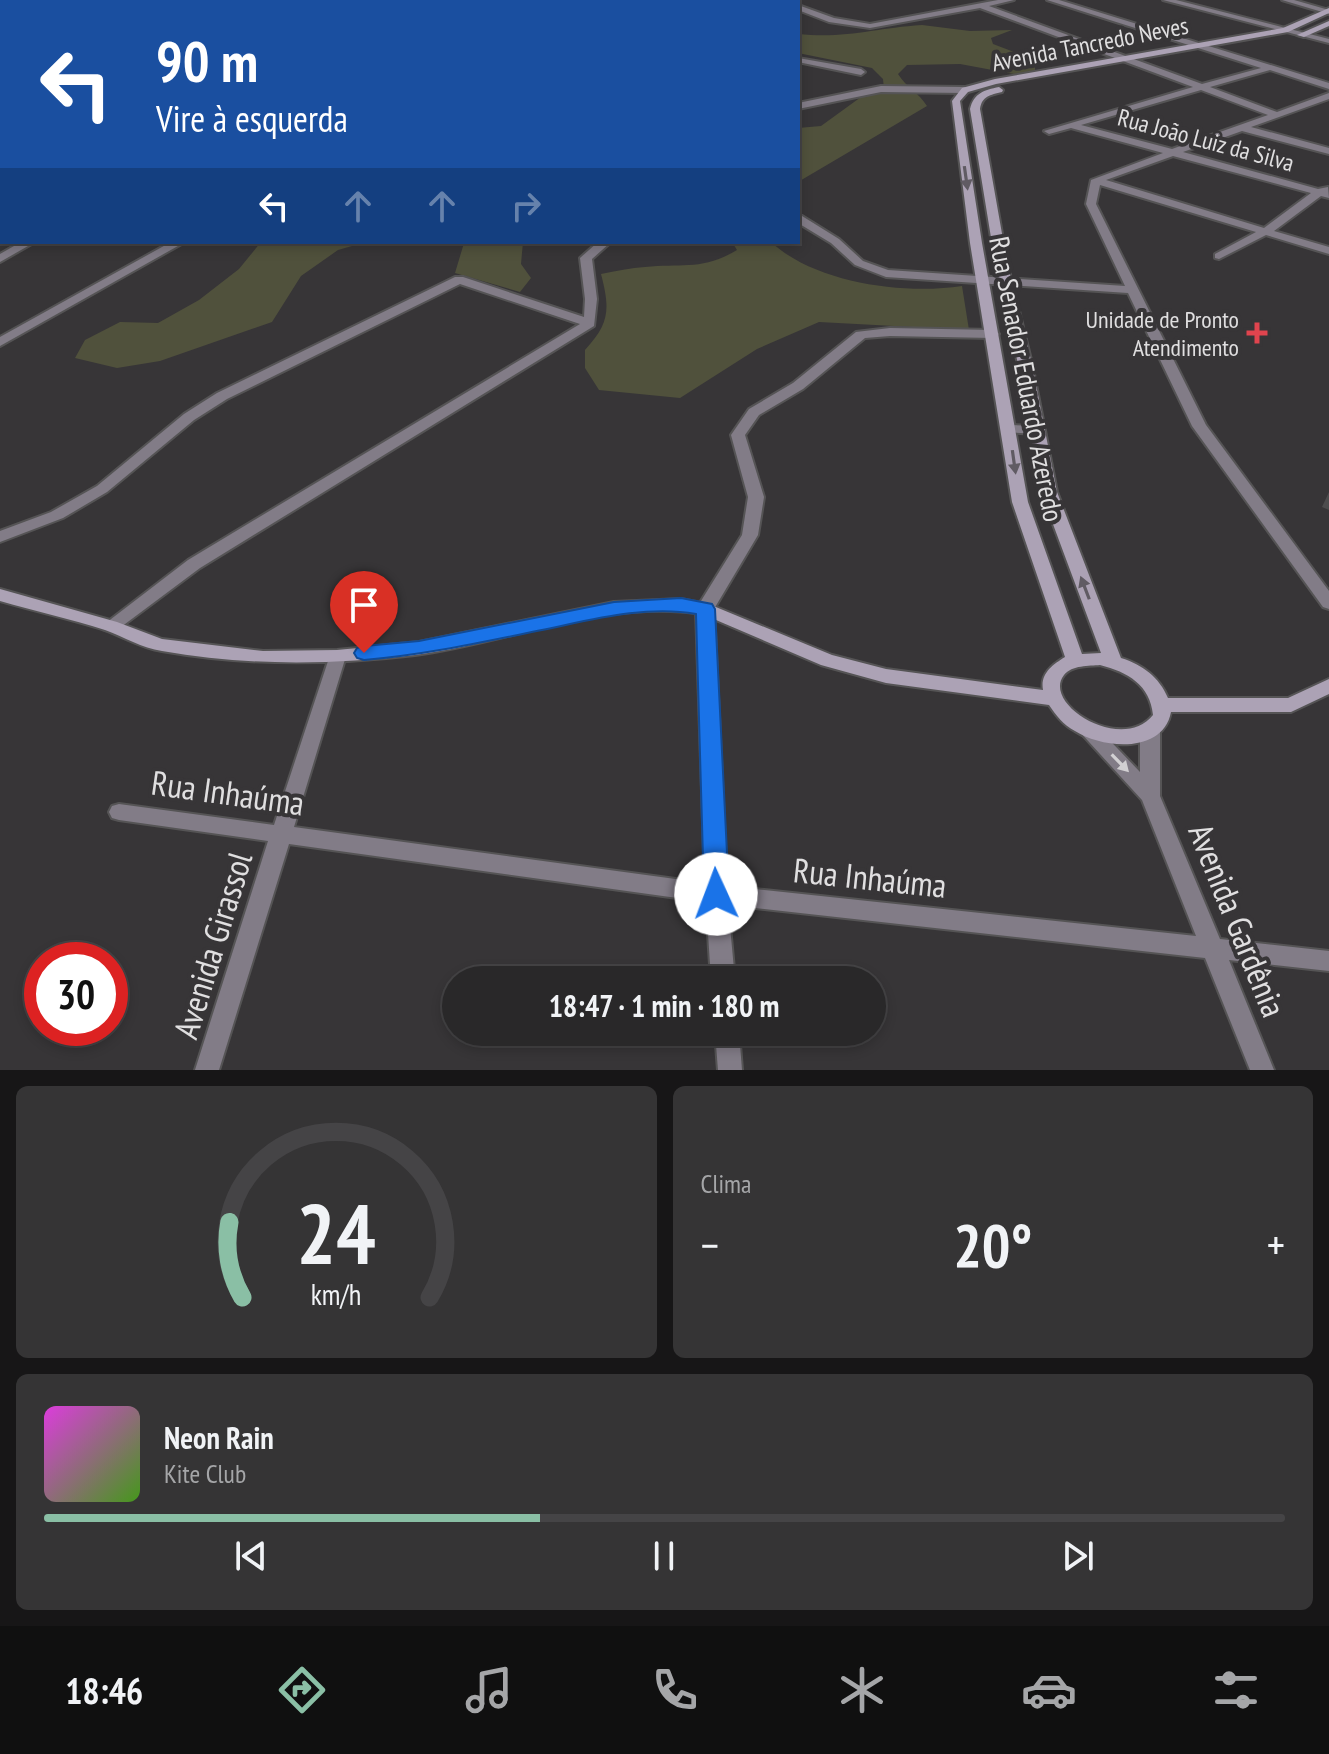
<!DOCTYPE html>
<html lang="pt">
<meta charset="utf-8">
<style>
:root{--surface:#292829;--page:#353435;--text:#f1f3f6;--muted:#a5a6a8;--line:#454446;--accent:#8abfa5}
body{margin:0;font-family:"PT Sans Narrow",sans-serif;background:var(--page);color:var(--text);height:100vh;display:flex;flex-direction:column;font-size:30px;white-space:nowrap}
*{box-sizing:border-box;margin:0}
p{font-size:26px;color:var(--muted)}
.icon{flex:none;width:44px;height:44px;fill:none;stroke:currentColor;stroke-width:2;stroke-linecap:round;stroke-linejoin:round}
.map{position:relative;height:1070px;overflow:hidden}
.details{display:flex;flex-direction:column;gap:16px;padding:16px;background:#171617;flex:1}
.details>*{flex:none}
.guide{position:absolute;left:0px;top:0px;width:800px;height:244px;box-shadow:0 4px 12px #0003,0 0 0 2px var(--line);background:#1a4fa0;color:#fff;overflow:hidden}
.speed{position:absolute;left:24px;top:942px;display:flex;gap:16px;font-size:40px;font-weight:700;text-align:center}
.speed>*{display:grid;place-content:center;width:104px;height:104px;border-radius:50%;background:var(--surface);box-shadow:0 4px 12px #0003,0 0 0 2px var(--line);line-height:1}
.speed .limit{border:12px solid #d22;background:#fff;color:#111}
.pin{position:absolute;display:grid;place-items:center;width:68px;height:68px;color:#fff;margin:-82px -34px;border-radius:50% 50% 50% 0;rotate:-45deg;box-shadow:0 0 8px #0007}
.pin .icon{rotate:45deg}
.me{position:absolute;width:88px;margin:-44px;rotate:358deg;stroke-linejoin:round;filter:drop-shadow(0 0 6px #0008)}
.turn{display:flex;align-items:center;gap:28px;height:168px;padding:0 24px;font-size:36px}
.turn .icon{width:104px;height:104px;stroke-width:2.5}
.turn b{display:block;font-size:56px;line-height:68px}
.lanes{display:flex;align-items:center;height:76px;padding:0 24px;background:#0003;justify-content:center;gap:40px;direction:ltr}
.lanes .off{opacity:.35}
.big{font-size:60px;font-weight:800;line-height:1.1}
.details .widget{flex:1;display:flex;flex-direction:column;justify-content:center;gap:12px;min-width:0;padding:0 28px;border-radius:12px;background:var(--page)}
.details .dial{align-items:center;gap:0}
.dial svg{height:208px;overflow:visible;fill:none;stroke:var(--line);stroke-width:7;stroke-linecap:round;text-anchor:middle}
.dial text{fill:var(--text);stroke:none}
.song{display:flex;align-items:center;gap:24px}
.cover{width:96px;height:96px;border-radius:12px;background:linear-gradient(135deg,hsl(300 70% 55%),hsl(100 70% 35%))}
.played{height:8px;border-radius:4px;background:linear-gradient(90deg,var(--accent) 40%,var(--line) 40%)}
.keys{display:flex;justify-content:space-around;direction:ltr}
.heat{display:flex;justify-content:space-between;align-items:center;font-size:44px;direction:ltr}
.details .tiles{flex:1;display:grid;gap:16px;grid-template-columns:1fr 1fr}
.widget:last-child{grid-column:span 2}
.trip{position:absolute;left:442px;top:966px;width:444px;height:80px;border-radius:40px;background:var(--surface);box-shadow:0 4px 12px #0003,0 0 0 2px var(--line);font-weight:800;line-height:80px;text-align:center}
.menu{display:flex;height:128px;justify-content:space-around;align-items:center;background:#101010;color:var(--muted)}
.menu .icon{width:56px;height:56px}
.menu .on{color:var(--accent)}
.menu b{font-size:36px;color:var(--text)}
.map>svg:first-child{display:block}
.green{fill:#50513c}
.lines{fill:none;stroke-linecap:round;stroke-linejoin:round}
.street-casing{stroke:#555455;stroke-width:4}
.secondary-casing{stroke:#555455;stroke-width:4}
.primary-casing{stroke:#555455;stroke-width:4}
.street{fill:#827c87;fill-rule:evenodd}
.secondary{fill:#aca2b5;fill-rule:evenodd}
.primary{fill:#cdc0d8;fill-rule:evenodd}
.wall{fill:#4d4c4d}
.oneway{fill:#605b63}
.oneway2{fill:#d2d0d3}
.route{fill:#1a73e8;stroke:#114b97;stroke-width:2}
.health-dot{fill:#e0444e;stroke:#373537;stroke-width:3}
.labels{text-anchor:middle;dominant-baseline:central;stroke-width:8;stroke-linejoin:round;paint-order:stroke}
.far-street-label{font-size:24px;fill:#e0dfe0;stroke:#373537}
.far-poi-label{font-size:24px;fill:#e0dfe0;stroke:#373537;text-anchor:end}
.street-label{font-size:28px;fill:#e0dfe0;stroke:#373537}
.near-street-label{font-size:34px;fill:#e0dfe0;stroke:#373537}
</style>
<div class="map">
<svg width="1329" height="1070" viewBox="0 0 1329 1070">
<rect width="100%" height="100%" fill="#373537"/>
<g class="green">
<path d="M922,25L970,31L1012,30L991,38L993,44L1019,54L1035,64V72L1019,75L960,64L907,65L898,74C906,87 919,93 927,106L798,182V128L821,126L861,97L884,89L883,79L872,68L798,53V34C846,39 875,28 922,25Z"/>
<polygon points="261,242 366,242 338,250 301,276 272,322 160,361 117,368 75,358 85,340 120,322 158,323 199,300 239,269"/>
<polygon points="460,242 523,242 521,264 531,278 520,292 455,273 464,243"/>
<path d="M732,242H771C815,283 904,295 962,286L969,330L819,322L757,349L680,398L599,390L585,368V350C610,323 610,309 601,274C616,271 631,268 645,267C682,263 702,271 737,250Z"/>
</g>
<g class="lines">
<defs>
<g id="street">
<polygon points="484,0 492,0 494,2 486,2"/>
<polygon points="501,0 509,0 500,2"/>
<polygon points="776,0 786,0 789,2 779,2"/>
<path d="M998,0H1014L989,6L1202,84L1261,68L1047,0H1059L1329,83V89L1270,70L1210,87L1277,112L1329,93V99L1251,127L1329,148V154L1242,131L1183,152L1318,189L1328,187L1329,198L1321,196L1274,231L1329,247V254L1266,235L1219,259L1215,258V254L1256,232L1100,185L1096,204L1206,425L1329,591V609L1323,607L1192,426L1128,293L886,277L855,265L831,243L798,223V215L802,216L839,239L863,261L888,270L1125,286L1086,204L1091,180L1163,153L1071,128L1049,134L1044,131L1193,87L980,8L870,28L829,22L798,10V5L834,18L870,24ZM1201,90L1268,115L1172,149L1081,125ZM1173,156L1311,193L1264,228L1106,180Z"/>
<polygon points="1163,0 1176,0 1329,39 1329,43"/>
<polygon points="1282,0 1294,0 1329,10 1329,14"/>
<polygon points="798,58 861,69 865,72 861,75 798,62"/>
<rect x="0" y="82" width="2" height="6"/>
<polygon points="881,86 965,87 969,90 965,93 881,92 798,109 798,103"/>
<polygon points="2,124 2,130 0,131 0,125"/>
<polygon points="21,242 35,242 0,262 0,254"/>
<polygon points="171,242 185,242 0,346 0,337"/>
<polygon points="598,242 611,242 592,259 597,299 594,326 200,568 117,630 105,630 102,626 188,560 580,324 460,284 227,399 194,420 107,492 63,518 0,542 0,531 51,512 97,486 184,414 217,393 455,277 463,277 584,317 585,299 580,258"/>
<polygon points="890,328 993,330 999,334 993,338 890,336 865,338 803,389 759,415 745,435 764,497 758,535 714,609 727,886 1196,936 1142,800 1079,731 1082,726 1089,724 1096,726 1140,772 1140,730 1143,725 1150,723 1157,725 1160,730 1160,796 1220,939 1329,951 1329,971 1229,960 1274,1070 1250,1070 1205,958 728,905 735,980 711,980 706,902 289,844 219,1070 195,1070 268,841 119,820 112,818 109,812 112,806 119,804 274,825 331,652 343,652 346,656 294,827 705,883 696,609 742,535 748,497 731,435 749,409 793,383 856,332"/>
<polygon points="1009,425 1037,426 1044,430 1037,434 1004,432 1002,429"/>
<polygon points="715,1032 739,1032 742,1070 718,1070"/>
</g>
<g id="secondary">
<path d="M1329,8V13L1288,32L996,84L968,92L960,101L982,243L1028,502L1082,654L1101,653L1041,492L1018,364L995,262L970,109C974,93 984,90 999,87L1003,90L1002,92C990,95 982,96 980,109L1007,262L1032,364L1057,492L1121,658C1143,665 1159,677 1168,698H1288L1329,679V694L1291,712H1171C1163,754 1103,749 1075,731C1063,725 1056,715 1049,705L886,683L821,665L702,614C605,598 510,643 415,655C331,665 246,666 162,651C142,648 124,637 105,630C71,619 35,611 0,601V589L117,622L162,639L263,651L337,650L419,642L614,602L681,599L711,605L832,655L886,669L1043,690C1040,674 1052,665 1065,657L1012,502L970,243L952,101L962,88L995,79L1283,28ZM1100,665C1128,672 1150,685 1153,715C1122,754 1041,704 1064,675C1072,665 1089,666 1100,665Z"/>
<polygon points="1329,21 1329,26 1304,37 1297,35"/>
</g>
<g id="primary">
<polygon points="448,0 463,0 446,2"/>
<rect x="0" y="157" width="2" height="8"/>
</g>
</defs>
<use href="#street" class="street-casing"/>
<use href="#secondary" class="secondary-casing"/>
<use href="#primary" class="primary-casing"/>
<use href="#street" class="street"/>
<use href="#secondary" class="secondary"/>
<use href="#primary" class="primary"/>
</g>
<polygon class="wall" points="1329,492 1329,510 1322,507"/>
<defs><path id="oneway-solid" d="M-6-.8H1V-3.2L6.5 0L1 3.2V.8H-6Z" transform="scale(2)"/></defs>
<g class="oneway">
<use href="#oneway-solid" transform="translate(966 178) rotate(82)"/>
<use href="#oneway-solid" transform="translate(1014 462) rotate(82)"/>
<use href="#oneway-solid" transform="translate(1085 588) rotate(-111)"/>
</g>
<use class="oneway2" href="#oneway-solid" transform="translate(1120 763) rotate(46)"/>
<path class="route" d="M681,598L712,604L715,609L729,894L725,902L716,905L707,902L704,894L696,614C645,605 591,620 542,630C483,642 425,655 364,660L357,658L354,653L357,648L364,646L419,641L614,602Z"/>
<path class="health-dot" d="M1253 321h8v8h8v8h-8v8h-8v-8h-8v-8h8z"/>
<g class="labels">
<g class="far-street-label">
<text transform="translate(1090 44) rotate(-11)">Avenida Tancredo Neves</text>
<text transform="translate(1206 140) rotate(15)">Rua João Luiz da Silva</text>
</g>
<g class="far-poi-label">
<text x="1239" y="319">Unidade de Pronto<tspan x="1239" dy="28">Atendimento</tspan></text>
</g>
<g class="street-label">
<text transform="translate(1027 379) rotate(79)">Rua Senador Eduardo Azeredo</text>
</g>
<g class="near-street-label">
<text transform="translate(228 792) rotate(8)">Rua Inhaúma</text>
<text transform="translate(870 877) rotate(6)">Rua Inhaúma</text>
<text transform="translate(1238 920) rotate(68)">Avenida Gardênia</text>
<text transform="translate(212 945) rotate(-73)">Avenida Girassol</text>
</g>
</g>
</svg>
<div class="speed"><div class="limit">30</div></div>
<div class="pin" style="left:364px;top:653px;background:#d93025"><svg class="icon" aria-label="arrive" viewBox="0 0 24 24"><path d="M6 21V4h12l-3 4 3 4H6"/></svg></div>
<svg class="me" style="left:716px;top:894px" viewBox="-20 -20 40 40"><circle r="19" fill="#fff"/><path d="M0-13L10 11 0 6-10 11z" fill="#1a73e8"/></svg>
<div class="trip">18:47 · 1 min · 180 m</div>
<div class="guide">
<div class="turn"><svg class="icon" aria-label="left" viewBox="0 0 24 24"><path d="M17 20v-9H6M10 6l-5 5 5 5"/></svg><div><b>90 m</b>Vire à esquerda</div></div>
<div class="lanes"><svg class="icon" aria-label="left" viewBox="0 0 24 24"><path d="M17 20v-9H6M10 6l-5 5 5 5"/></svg><svg class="icon off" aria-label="ahead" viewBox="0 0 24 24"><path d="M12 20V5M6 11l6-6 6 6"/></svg><svg class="icon off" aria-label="ahead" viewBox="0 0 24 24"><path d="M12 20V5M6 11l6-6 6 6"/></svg><svg class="icon off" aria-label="right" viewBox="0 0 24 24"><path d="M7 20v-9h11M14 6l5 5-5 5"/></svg></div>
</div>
</div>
<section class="details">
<div class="tiles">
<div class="widget dial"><svg viewBox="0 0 100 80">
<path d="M14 69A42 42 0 1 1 86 69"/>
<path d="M14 69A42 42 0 0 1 9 40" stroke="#8abfa5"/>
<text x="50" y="56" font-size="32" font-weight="700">24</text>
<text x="50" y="72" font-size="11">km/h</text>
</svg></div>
<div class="widget"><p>Clima</p>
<div class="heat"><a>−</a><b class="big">20°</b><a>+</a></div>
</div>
<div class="widget">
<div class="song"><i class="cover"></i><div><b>Neon Rain</b><p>Kite Club</p></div></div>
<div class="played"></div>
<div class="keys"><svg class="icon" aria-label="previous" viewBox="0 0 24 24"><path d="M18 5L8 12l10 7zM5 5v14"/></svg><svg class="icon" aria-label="pause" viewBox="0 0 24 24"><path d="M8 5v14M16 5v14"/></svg><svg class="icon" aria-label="next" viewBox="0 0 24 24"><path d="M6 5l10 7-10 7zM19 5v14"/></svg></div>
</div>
</div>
</section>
<nav class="menu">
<b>18:46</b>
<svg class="icon on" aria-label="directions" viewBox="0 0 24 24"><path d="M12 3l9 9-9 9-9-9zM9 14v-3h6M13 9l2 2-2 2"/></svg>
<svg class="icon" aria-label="music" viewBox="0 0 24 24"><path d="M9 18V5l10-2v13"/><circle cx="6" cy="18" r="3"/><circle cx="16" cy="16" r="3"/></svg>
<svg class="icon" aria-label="phone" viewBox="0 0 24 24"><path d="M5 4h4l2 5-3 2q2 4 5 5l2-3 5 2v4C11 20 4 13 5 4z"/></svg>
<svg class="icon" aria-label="climate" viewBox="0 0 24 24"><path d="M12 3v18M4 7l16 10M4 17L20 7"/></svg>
<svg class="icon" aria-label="car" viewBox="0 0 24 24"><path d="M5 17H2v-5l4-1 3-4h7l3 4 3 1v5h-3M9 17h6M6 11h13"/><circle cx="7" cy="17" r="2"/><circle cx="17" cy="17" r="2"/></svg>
<svg class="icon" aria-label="filters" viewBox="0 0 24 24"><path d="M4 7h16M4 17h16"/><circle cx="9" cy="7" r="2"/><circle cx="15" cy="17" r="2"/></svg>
</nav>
